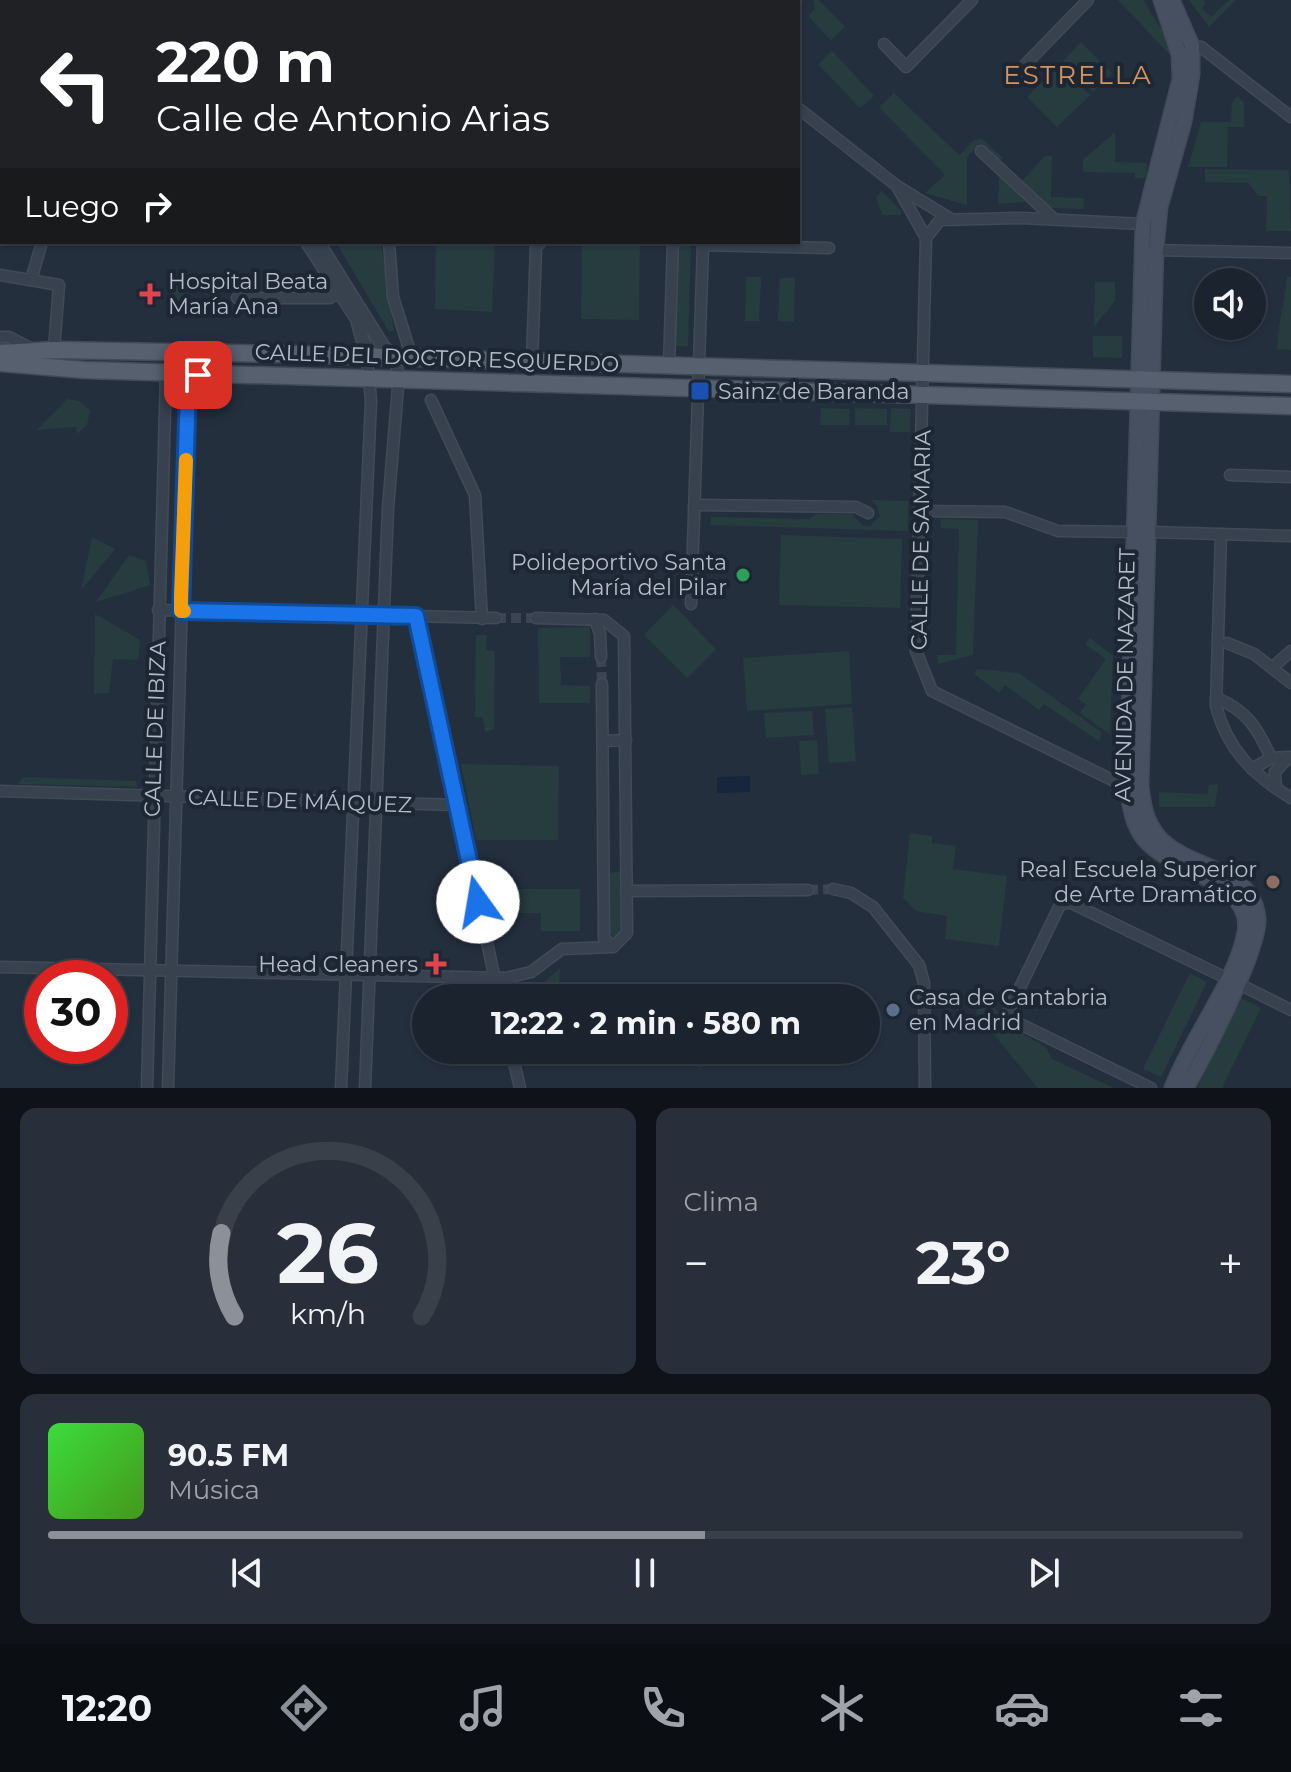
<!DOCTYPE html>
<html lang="es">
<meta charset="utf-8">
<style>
:root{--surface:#1b232e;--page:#282f3a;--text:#f1f3f6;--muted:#a0a4aa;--line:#39404a;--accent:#8c9099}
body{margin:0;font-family:Montserrat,sans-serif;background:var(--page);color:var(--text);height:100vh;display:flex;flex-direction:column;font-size:30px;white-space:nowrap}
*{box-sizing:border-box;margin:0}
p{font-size:26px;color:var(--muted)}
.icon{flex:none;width:44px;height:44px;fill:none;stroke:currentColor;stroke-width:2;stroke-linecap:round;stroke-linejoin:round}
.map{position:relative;height:1088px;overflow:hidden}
.sheet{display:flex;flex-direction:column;gap:20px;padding:20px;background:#0f1319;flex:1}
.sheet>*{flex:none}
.guide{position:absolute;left:0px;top:0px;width:800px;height:244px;box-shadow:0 2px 6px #0004,0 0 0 2px var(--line);background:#202124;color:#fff;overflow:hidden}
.controls{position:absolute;left:1194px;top:268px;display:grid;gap:16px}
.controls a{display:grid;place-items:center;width:72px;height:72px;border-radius:50%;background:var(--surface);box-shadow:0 2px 6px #0004,0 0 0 2px var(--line);font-size:40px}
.speed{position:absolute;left:24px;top:960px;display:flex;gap:16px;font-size:40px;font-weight:700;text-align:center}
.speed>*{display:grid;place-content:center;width:104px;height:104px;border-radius:50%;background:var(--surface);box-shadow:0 2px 6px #0004,0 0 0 2px var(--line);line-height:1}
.speed .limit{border:12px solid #d22;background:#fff;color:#111}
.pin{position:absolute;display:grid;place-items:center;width:68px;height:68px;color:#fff;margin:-34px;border-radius:16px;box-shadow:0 4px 12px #0006}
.me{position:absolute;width:88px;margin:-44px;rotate:347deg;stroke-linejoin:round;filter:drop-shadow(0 0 6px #0008)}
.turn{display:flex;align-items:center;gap:28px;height:168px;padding:0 24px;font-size:36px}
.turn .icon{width:104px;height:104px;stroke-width:2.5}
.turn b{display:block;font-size:56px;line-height:68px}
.then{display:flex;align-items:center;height:76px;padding:0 24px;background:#0003;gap:16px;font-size:30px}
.big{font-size:60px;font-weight:700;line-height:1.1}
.sheet .card{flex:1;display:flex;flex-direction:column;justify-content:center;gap:12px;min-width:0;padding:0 28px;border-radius:16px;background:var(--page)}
.sheet .dial{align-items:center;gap:0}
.dial svg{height:208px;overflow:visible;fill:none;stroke:var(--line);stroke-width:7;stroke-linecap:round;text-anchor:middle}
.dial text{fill:var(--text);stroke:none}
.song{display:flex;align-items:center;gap:24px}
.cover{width:96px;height:96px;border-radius:12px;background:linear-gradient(135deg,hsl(120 70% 55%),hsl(100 70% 35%))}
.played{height:8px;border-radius:4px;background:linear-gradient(90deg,var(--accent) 55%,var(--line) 55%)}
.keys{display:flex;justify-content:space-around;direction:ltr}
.heat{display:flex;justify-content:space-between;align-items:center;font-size:44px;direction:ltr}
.sheet .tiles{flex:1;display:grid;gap:20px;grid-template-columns:1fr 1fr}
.card:last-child{grid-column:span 2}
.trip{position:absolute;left:412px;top:984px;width:468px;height:80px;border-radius:40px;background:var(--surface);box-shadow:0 2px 6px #0004,0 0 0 2px var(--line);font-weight:700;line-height:80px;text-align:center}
.tabs{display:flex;height:128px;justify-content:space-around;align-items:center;background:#0b0e12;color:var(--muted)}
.tabs .icon{width:56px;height:56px}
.tabs .current{color:var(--accent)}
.tabs b{font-size:36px;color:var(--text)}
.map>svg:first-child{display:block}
.green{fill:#263c3f}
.water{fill:#17263c}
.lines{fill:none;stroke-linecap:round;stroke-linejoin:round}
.minor-tunnel{stroke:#3a4453;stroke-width:10;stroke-dasharray:10 5;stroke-linecap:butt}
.minor-casing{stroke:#414a57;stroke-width:13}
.tertiary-casing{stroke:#414a57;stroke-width:15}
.secondary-casing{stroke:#414a57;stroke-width:17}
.primary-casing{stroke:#414a57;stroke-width:19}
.minor{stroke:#38414e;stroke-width:10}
.tertiary{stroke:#38414e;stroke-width:12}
.secondary{stroke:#465061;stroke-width:14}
.primary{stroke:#56606e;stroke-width:16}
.route-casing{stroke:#114b97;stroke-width:20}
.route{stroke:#1a73e8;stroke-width:14}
.slow{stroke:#f59e0b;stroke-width:14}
.health-dot{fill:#e0444e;stroke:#1d2633;stroke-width:3}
.transit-dot{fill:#1a4fb4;stroke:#1d2633;stroke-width:3}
.leisure-dot{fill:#2e9e5b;stroke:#1d2633;stroke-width:3}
.education-dot{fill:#8d6e63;stroke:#1d2633;stroke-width:3}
.service-dot{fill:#5c6f8a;stroke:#1d2633;stroke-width:3}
.labels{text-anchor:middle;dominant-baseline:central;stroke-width:8;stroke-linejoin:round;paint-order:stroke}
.poi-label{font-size:22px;fill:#b4bcc9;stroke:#1d2633;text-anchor:start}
.street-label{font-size:22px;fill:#b4bcc9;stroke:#1d2633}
.quarter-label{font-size:26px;letter-spacing:2px;fill:#d59563;stroke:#1d2633}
</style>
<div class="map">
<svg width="1291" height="1088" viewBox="0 0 1291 1088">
<rect width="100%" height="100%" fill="#242f3e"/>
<g class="green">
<polygon points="300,0 636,0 638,2 301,2"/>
<polygon points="814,0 819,0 845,27 831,40 808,16 815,9"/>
<path d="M1118,0H1144C1152,20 1172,35 1172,57Z"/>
<polygon points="1189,0 1203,0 1206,3 1202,8 1211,17 1229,0 1236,0 1209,27"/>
<polygon points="1081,42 1112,73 1093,92 1063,61"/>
<polygon points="832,51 874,96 860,108 818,64"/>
<polygon points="1059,64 1090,95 1057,127 1027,97"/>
<polygon points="894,93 959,155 973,141 981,138 1003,158 999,161 979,144 967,157 967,205 925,193 945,175 879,107"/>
<polygon points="1237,96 1244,103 1244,127 1228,127 1227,167 1188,167 1201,122 1231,122 1232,103"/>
<polygon points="1115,132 1115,162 1147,163 1146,178 1135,178 1135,173 1083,172 1083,160"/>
<polygon points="1045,156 1052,156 1051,197 1084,198 1083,209 1051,208 1021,182"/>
<polygon points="1205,169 1289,170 1291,231 1266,231 1267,196 1258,196 1249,183 1205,182"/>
<polygon points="999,178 1002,178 1025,202 998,204"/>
<polygon points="882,191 902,212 900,215 882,215 876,197"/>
<polygon points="336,242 381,242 394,330 389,332"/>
<polygon points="436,242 495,242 492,312 435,309"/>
<polygon points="582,242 640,242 639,320 581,319"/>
<polygon points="677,242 691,244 688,346 675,346"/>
<polygon points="746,277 761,277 759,321 745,321"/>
<path d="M1287,277H1291V350L1277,349C1278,322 1285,304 1287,277Z"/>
<polygon points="780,278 795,278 794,322 778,321"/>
<polygon points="1095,282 1115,282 1115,301 1094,327"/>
<polygon points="173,285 185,286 185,307 193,309 191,315 169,313"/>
<polygon points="1093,336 1122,336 1122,358 1093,357"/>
<polygon points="67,399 79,401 90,410 87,425 77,434 76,427 37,430"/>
<polygon points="821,408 850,409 849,425 820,425"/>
<polygon points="855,408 887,409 887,425 855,425"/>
<polygon points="891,408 911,409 910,432 890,432"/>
<polygon points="871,500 908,501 908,531 710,525 711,517 809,519 816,514 852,514 862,525 870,526 880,516 877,506"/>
<polygon points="941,519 978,520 973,655 938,664 937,655 956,655 959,529 941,528"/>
<polygon points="781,535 902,539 900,608 779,605"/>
<polygon points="92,537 115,549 81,590"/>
<polygon points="129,555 146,561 150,585 96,602"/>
<polygon points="673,605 716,649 687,678 644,635"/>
<polygon points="95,614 140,640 138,660 113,659 109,693 94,694"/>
<polygon points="590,627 590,657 560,657 561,685 590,686 590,703 539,703 538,628"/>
<polygon points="476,635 487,635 486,650 495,651 494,729 485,732 483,717 475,717"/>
<polygon points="1090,638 1113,656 1110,734 1080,713 1086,704 1078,699 1106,659 1085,644"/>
<polygon points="849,651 852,704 747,711 743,658"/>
<polygon points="977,669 1019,673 1101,732 1100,742 1044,704 1039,710 1005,685 999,693 974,674"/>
<polygon points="852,707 856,761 829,763 825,709"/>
<polygon points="812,711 814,735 766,738 764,713"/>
<polygon points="817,740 819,774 801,775 799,741"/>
<polygon points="461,764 559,766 558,840 476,840"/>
<polygon points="23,777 136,781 137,787 18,784"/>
<polygon points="1218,784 1215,807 1159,807 1159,792 1207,794 1209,785"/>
<polygon points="910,833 932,836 932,843 956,846 953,869 1007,876 999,946 945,939 947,916 916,911 903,898"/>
<polygon points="620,871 621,933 615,939 609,932 609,873"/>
<polygon points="511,889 580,889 580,931 541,931 541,913 512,913"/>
<polygon points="560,968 559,992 572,991 572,998 527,998"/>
<polygon points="1190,973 1207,982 1161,1077 1143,1069"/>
<polygon points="985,996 1009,1026 1046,1047 1052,1059 1114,1088 1038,1088 976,1013"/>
<polygon points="1241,998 1261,1008 1222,1088 1197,1088"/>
<polygon points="709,1050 737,1050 739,1056 699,1068 694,1054"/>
</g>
<polygon class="water" points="750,776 750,792 717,793 717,777"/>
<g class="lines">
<g class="minor-tunnel">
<polyline points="496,618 536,618"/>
<polyline points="601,657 602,684"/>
<polyline points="808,890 833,889"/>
</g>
<defs>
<g id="minor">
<polyline points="651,0 653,2"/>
<polyline points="250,2 251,0"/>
<polyline points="676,2 676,0"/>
<polyline points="714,2 714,0"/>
<polyline points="884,44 906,67 972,0"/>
<polyline points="1188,45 1201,47 1291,117"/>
<polyline points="0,76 2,77"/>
<polyline points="1014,76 1088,0"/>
<polyline points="798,108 897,186 951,219"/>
<polyline points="981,151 1053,218"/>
<polyline points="0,186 2,187"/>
<polyline points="898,188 926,238"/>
<polyline points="389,242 393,297 412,358"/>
<polyline points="1152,250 1291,253"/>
<polyline points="0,275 59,285 54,350"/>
<polyline points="31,280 42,242"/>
<polyline points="237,298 330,298 340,292"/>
<polyline points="0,337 9,337 34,350"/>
<polyline points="532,361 536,247 541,242"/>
<polyline points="669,365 673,242"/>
<polyline points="431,400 475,495 482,619"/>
<polyline points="1230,475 1291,477"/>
<polyline points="694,505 856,507 868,513"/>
<polyline points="921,511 1005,512 1058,531 1136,532"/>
<polyline points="1150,532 1291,536"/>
<path d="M1221,534L1216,706C1227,749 1254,776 1291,798"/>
<polyline points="691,604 703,245 829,248"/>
<polyline points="158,610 496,618"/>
<polyline points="417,617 499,998"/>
<polyline points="536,618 604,620 624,636 627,933 613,947 604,938 602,684"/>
<polyline points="595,619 600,634 601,657"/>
<polyline points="1227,643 1254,654 1291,683"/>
<polyline points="1274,666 1291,651"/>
<path d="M1216,698C1247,710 1258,729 1271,758"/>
<polyline points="603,741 626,740"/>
<polyline points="1252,769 1271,758 1291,757"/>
<polyline points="1132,787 1114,781 932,691 916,651 926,238 940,220 1022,218 1143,224 1155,246"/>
<polyline points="1276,788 1275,772 1288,758"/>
<polyline points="0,791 456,805"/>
<polyline points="833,889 851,893 873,907 919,965 924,983 925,1088"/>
<polyline points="627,891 808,890"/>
<polyline points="0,967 506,978 531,972 562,949 613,947"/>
<polyline points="1237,983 1291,1010"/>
<polyline points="511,1050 520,1088"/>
<polyline points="147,1088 166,372 173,361 188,357"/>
<polyline points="168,1088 188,388 198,374"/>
<polyline points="341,1088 371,401 367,356"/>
<polyline points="365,1088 388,508 399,375 394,357"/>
<polyline points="1151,1088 1014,1021 1009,1010 1060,905 1069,902 1226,978"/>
</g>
<g id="tertiary">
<polyline points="119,0 122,2"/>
<polyline points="146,0 149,2"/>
<polyline points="307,242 357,319 367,356"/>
<polyline points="318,242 383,346 394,357"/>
</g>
<g id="secondary">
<path d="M1161,0L1179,54L1180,79L1143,224L1127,787C1130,805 1132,824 1144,839C1170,872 1254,881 1245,932C1236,982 1190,1039 1172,1088"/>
<path d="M1172,0L1192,46V75L1184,122L1160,207L1156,248L1141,786C1143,805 1146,822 1159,837C1188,870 1254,866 1258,919C1260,949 1203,1059 1186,1088"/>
</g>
<g id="primary">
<polyline points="0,353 54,350 288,354 1291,384"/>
<polyline points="0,363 84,370 1291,406"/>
</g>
</defs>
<use href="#minor" class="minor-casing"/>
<use href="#tertiary" class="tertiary-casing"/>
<use href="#secondary" class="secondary-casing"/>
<use href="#primary" class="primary-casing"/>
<use href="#minor" class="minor"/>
<use href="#tertiary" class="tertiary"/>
<use href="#secondary" class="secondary"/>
<use href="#primary" class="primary"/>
</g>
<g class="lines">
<defs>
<polyline id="route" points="198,375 188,388 181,611 416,616 478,902"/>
</defs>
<use href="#route" class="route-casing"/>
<use href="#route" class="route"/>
<polyline class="slow" points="184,611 181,611 181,596 186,460"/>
</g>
<g class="health-dot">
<path d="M146 282h8v8h8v8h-8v8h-8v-8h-8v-8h8z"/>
<path d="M432 952h8v8h8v8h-8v8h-8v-8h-8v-8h8z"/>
</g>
<rect class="transit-dot" x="690" y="381" width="20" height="20" rx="4"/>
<circle class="leisure-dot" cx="743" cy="575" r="8"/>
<circle class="education-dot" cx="1273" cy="882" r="8"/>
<circle class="service-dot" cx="893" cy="1010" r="8"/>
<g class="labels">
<g class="poi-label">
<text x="168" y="281">Hospital Beata<tspan x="168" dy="25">María Ana</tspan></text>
<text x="718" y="391">Sainz de Baranda</text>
<text x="727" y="562" text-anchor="end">Polideportivo Santa<tspan x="727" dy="25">María del Pilar</tspan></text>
<text x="1257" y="869" text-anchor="end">Real Escuela Superior<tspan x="1257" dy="25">de Arte Dramático</tspan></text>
<text x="418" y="964" text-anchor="end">Head Cleaners</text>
<text x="909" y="997">Casa de Cantabria<tspan x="909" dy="25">en Madrid</tspan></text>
</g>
<g class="street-label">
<text transform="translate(437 358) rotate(2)">CALLE DEL DOCTOR ESQUERDO</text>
<text transform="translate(921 540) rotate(-89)">CALLE DE SAMARIA</text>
<text transform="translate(1125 675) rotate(-89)">AVENIDA DE NAZARET</text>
<text transform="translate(155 729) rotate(-88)">CALLE DE IBIZA</text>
<text transform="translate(300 801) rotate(2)">CALLE DE MÁIQUEZ</text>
</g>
<g class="quarter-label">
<text x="1078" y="75">ESTRELLA</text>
</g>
</g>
</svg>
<div class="controls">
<a><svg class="icon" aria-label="sound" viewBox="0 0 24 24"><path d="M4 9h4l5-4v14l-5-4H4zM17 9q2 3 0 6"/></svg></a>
</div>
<div class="speed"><div class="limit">30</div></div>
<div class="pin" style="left:198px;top:375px;background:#d93025"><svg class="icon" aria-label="arrive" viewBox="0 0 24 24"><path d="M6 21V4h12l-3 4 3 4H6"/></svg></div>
<svg class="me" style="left:478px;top:902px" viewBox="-20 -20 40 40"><circle r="19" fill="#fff"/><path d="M0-13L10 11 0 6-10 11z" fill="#1a73e8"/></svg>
<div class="trip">12:22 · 2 min · 580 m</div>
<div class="guide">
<div class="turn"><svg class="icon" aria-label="left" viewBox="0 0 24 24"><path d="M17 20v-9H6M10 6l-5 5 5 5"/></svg><div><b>220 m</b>Calle de Antonio Arias</div></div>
<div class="then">Luego<svg class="icon" aria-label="right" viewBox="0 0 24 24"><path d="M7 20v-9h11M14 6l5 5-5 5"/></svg></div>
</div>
</div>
<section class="sheet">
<div class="tiles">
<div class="card dial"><svg viewBox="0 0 100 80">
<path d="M14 69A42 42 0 1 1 86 69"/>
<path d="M14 69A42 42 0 0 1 9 37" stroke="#8c9099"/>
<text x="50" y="56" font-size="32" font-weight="700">26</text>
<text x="50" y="72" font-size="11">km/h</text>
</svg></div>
<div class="card"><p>Clima</p>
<div class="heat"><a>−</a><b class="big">23°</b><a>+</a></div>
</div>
<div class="card">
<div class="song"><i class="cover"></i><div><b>90.5 FM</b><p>Música</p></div></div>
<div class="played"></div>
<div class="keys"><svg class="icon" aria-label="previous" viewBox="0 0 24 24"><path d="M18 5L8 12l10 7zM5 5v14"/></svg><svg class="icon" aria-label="pause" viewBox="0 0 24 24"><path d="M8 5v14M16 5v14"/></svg><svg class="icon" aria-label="next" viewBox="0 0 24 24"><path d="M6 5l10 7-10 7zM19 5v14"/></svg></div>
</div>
</div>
</section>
<nav class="tabs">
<b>12:20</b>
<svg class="icon current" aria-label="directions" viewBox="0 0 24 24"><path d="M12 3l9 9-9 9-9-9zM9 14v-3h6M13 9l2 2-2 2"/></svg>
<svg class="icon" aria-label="music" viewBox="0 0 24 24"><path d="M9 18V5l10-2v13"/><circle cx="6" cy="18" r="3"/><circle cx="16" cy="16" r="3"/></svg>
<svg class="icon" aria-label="phone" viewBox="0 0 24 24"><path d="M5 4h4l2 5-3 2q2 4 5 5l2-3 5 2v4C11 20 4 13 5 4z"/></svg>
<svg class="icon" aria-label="climate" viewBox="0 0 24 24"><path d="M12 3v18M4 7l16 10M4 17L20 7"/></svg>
<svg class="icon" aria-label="car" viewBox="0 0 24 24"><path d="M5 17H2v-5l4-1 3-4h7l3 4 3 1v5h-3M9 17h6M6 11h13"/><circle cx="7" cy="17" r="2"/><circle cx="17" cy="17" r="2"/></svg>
<svg class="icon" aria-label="filters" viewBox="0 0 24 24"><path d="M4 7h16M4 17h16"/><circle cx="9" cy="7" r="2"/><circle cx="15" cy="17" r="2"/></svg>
</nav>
